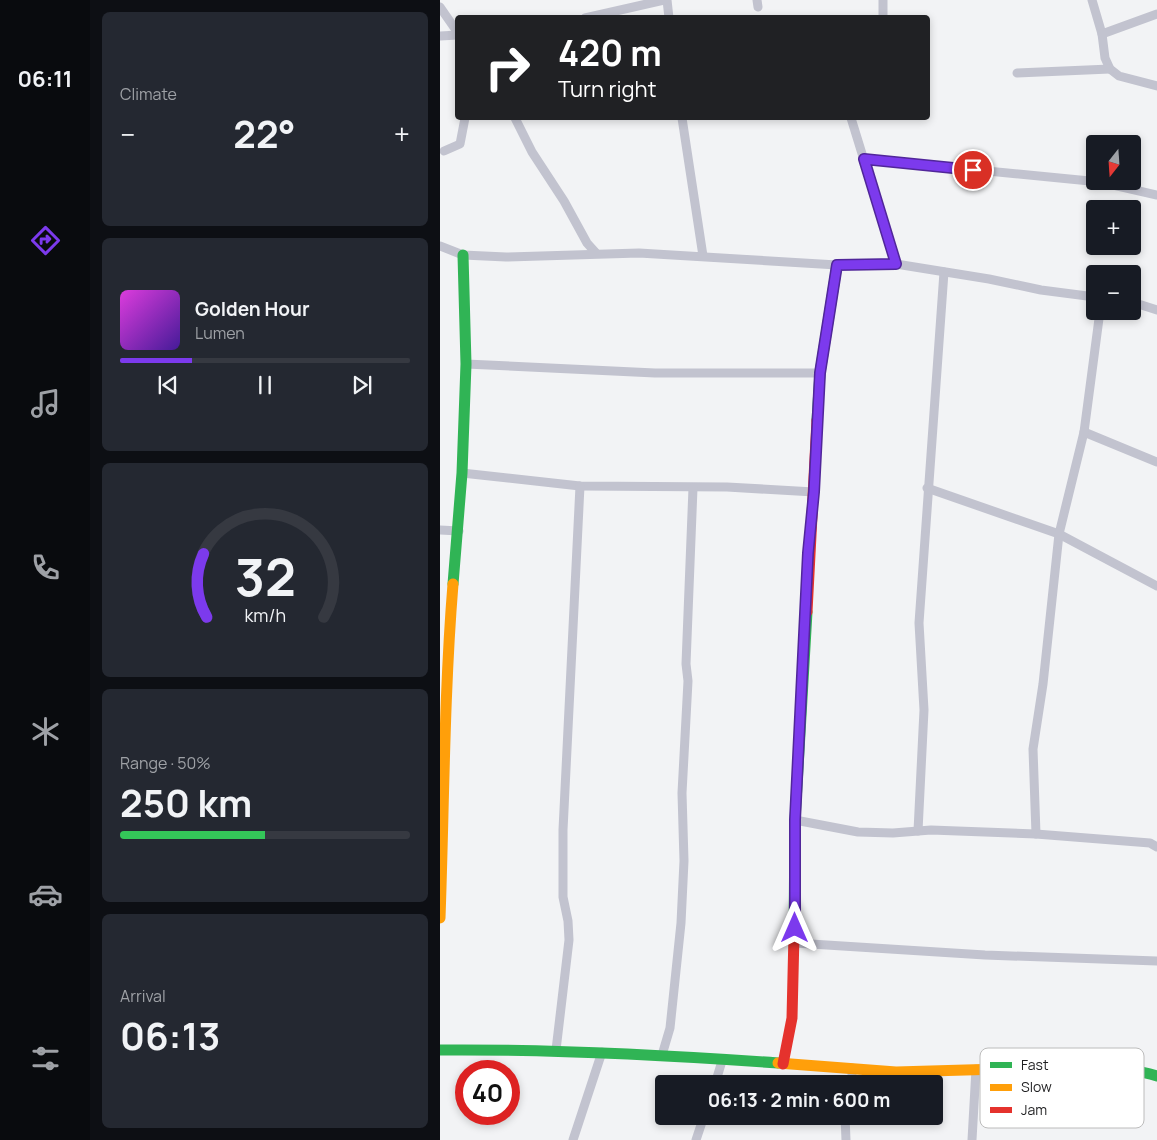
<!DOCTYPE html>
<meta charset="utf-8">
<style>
:root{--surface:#171b24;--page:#242831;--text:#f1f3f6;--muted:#9ea1a6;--line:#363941;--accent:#7c3aed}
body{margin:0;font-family:Manrope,sans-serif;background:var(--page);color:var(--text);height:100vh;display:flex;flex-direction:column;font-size:19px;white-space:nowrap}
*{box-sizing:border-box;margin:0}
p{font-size:16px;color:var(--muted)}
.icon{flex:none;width:28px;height:28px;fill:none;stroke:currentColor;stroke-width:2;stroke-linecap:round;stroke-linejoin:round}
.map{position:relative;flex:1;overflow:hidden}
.sheet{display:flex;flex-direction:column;gap:12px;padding:12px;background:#0d0f14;width:350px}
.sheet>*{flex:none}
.top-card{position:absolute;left:15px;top:15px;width:475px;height:105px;border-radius:5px;box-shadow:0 2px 8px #0003;background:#202124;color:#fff;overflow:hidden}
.needle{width:32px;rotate:197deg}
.buttons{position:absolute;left:646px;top:135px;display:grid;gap:10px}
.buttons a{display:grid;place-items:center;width:55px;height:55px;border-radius:5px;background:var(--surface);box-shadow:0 2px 8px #0003;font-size:25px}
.speed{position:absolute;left:15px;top:1060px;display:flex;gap:10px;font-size:25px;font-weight:700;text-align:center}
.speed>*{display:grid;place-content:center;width:65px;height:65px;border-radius:50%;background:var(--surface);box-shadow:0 2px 8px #0003;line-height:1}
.speed .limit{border:8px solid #d22;background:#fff;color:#111}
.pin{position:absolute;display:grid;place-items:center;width:42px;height:42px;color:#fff;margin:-21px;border:2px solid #fff;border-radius:50%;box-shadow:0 1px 5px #0007}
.me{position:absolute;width:55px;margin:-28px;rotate:0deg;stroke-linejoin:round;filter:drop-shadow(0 0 4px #0008)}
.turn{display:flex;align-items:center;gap:18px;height:105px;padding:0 20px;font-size:22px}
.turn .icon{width:65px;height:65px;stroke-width:2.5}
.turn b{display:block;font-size:35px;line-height:42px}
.big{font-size:38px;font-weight:700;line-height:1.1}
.sheet .tile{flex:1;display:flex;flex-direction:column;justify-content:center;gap:8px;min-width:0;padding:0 18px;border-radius:8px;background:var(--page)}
.sheet .dial{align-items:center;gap:0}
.dial svg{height:130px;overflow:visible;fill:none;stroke:var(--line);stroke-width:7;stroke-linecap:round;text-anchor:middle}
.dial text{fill:var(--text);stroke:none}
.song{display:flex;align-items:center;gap:15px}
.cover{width:60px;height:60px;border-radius:8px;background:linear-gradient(135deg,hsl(300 70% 55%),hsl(260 70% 35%))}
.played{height:5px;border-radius:2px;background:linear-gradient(90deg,var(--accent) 25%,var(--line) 25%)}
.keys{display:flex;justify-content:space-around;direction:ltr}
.heat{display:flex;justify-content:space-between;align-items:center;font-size:28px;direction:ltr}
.charge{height:8px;border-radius:4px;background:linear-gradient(90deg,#34c759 50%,var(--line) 0)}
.trip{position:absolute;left:215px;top:1075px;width:288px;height:50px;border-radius:5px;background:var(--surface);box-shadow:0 2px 8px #0003;font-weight:700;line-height:50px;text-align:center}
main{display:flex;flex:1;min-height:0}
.dock{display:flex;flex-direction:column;width:90px;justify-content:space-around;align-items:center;background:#090b0e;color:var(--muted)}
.dock .icon{width:35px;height:35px}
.dock .on{color:var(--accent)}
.dock b{font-size:22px;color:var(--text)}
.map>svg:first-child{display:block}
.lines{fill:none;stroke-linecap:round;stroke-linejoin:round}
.street{stroke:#c2c3cf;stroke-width:9}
.fast{stroke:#30b455;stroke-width:11}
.slow{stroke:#ff9f0a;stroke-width:11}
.jam{stroke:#e5322d;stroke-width:11}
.route-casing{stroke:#51269a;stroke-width:12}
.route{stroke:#7c3aed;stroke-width:9}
.key{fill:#fff;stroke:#bcbcbc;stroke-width:1}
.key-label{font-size:14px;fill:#1f1f21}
</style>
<main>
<nav class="dock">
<b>06:11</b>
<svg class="icon on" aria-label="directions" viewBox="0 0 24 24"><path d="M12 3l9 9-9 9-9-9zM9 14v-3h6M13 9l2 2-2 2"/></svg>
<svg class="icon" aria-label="music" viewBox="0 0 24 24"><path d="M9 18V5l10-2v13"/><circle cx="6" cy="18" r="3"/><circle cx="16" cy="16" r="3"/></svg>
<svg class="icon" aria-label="phone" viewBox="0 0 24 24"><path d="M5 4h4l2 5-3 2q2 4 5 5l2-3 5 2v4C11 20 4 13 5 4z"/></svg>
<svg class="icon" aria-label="climate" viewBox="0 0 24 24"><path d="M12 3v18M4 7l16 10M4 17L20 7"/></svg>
<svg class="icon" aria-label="car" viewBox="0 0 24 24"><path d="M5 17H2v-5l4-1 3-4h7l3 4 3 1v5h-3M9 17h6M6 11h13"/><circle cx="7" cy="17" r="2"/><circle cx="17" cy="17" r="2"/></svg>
<svg class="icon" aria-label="filters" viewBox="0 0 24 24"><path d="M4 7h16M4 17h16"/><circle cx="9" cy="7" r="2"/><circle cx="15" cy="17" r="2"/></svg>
</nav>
<section class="sheet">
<div class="tile"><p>Climate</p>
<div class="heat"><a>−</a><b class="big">22°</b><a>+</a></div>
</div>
<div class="tile">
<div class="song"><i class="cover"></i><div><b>Golden Hour</b><p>Lumen</p></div></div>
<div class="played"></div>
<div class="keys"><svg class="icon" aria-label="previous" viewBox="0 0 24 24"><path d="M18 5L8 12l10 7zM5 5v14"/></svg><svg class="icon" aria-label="pause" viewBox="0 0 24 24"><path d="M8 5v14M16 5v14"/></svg><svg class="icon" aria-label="next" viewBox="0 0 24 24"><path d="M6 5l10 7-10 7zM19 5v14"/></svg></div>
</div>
<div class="tile dial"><svg viewBox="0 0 100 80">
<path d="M14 69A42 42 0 1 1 86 69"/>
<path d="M14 69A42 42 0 0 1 12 30" stroke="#7c3aed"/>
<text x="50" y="56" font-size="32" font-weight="700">32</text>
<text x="50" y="72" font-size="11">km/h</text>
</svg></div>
<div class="tile"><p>Range · 50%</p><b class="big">250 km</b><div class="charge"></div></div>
<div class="tile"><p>Arrival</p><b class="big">06:13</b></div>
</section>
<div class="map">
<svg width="717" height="1140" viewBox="0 0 717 1140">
<rect width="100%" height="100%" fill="#f2f3f5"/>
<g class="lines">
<g class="street">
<polyline points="227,0 229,18"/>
<polyline points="317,0 318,7"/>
<polyline points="443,0 443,18"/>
<polyline points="652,0 662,34 665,58 670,69 679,76 717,86"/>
<polyline points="0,7 18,33"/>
<polyline points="145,18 224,0"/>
<polyline points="662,34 717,14"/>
<polyline points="0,36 18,35"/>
<polyline points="577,73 670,69"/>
<polyline points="75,118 92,152 124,201 147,243 156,253"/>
<polyline points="242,118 263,256"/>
<polyline points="411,118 456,264"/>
<polyline points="4,151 20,144 25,118"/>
<polyline points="425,159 660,182 717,195"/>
<polyline points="0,246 23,255 66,257 199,253 397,265 456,264 549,279 601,290 655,297"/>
<polyline points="692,302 717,310"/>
<polyline points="26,364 215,373 380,373"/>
<polyline points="644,432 717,462"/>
<polyline points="22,473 140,486 287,487 374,492"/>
<polyline points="487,488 619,534 717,586"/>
<polyline points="0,530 19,531"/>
<polyline points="355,820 418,832 453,833 491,830 596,834 710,843 717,847"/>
<polyline points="478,831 484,710 479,623 504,272"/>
<polyline points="596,834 593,749 603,684 619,534 644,432 660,311"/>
<polyline points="355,943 545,955 717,961"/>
<polyline points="116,1050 129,940 128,921 123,897 123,830 140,486"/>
<polyline points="222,1055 230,1028 241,923 244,861 242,793 248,681 246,664 253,488"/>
<polyline points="412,1068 412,1084"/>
<polyline points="275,1084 282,1061"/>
<polyline points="405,1116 406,1140"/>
<polyline points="133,1140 162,1052"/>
<polyline points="256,1140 264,1116"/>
<polyline points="532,1140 536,1069"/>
</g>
<g class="fast">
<polyline points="377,420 380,373 397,265"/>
<polyline points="13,584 22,473 26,364 23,255"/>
<polyline points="354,934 355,820 367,612"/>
<path d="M0,1050C113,1049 225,1055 338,1063"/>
<path d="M560,1069C606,1068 675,1063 717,1076"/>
</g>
<g class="slow">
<path d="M0,918C4,807 4,695 13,584"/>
<polyline points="338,1063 456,1072 560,1069"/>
</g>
<g class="jam">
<polyline points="367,612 377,420"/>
<polyline points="343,1064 352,1018 354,934"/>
</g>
</g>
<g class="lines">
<defs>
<polyline id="route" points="355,928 355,820 368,553 374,492 380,373 397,265 456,264 424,159 533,170"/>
</defs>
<use href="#route" class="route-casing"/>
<use href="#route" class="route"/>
</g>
<rect x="540" y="1048" width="164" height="80" rx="8" class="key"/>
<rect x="550" y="1062" width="22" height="6" fill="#30b455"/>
<rect x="550" y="1084" width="22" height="7" fill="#ff9f0a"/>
<rect x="550" y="1107" width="22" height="6" fill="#e5322d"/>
<g class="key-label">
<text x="581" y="1070">Fast</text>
<text x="581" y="1092">Slow</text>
<text x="581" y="1115">Jam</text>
</g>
</svg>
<div class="buttons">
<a><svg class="needle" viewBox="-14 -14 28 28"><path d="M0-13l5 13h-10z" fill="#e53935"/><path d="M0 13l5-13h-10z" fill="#9ea1a6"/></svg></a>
<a>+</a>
<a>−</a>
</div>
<div class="speed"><div class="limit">40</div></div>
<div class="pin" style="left:533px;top:170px;background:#d93025"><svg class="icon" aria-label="arrive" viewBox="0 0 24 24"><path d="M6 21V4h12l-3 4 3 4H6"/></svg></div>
<svg class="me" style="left:355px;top:928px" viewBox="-20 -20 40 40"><path d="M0-17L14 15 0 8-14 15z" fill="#7c3aed" stroke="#fff" stroke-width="4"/></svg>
<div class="trip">06:13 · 2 min · 600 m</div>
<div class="top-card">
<div class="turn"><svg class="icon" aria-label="right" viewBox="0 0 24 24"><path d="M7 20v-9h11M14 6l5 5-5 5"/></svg><div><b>420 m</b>Turn right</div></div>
</div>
</div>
</main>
